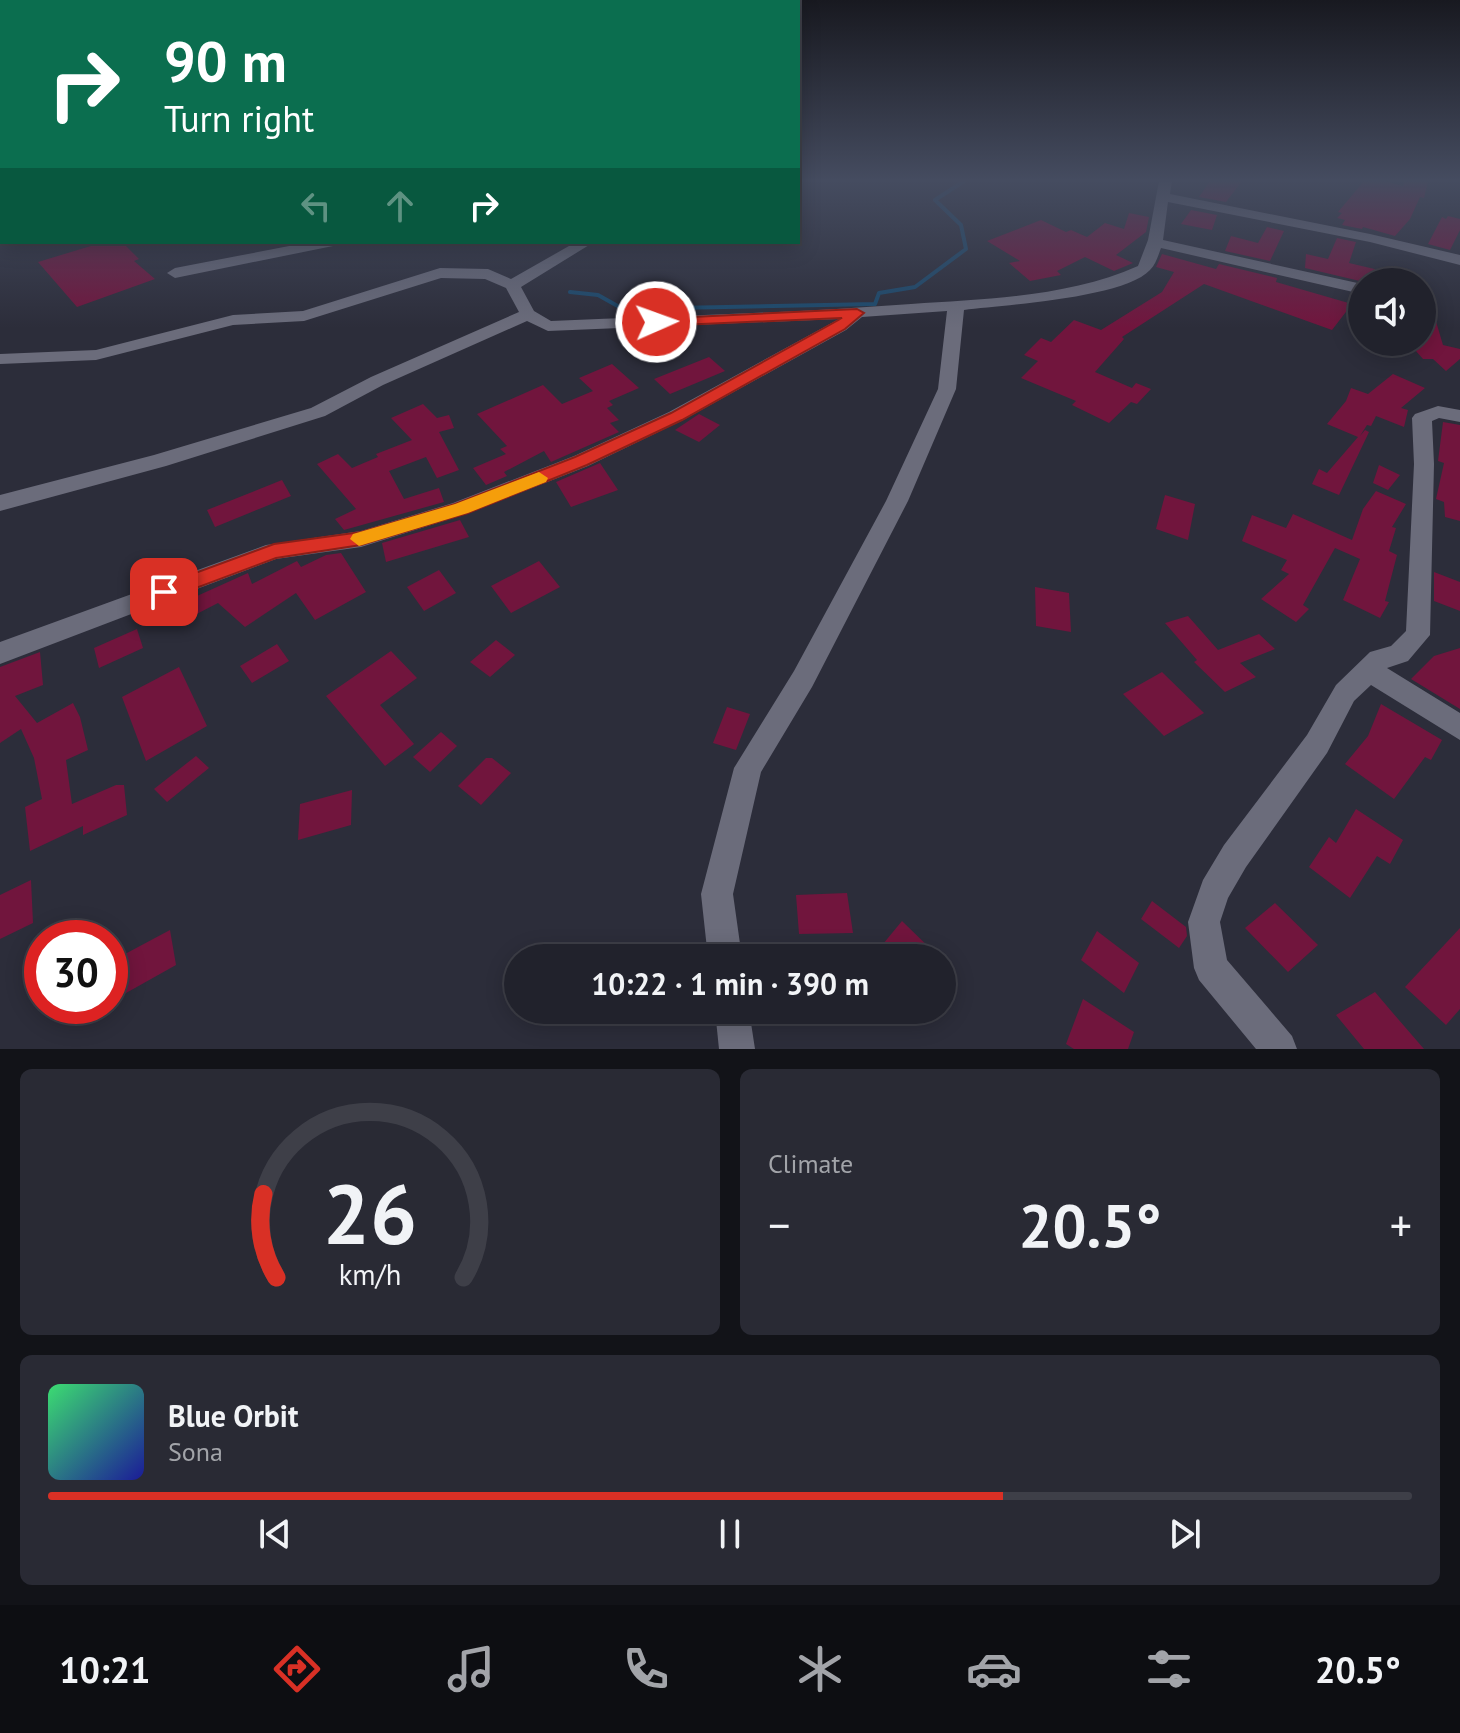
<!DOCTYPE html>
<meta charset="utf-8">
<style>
:root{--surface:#21222c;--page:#292a34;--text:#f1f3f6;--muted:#a2a4a9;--line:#3e3f48;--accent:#d93025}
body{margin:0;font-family:"PT Sans",sans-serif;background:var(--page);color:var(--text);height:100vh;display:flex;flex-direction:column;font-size:30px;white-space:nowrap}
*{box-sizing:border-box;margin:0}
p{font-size:26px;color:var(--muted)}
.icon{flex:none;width:44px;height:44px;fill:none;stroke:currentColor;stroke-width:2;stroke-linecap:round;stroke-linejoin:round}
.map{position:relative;height:1049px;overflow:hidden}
.sheet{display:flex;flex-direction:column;gap:20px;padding:20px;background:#121318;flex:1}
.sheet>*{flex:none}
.guide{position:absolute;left:0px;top:0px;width:800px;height:244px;box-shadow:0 4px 20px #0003,0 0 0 2px var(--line);background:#0b6e4f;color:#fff;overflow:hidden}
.tools{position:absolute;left:1348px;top:268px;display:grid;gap:16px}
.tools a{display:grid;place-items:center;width:88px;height:88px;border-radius:50%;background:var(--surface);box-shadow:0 4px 20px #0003,0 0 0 2px var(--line);font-size:40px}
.speed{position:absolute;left:24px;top:920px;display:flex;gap:16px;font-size:40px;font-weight:700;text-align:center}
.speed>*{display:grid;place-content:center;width:104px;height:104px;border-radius:50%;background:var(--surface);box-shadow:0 4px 20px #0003,0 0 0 2px var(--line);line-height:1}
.speed .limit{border:12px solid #d22;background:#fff;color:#111}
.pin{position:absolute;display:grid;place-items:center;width:68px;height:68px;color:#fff;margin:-34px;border-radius:16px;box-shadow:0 4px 12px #0006}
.me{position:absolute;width:88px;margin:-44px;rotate:88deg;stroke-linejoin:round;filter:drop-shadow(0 0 6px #0008)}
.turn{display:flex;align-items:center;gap:28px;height:168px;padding:0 32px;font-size:36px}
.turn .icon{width:104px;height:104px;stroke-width:2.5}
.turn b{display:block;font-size:56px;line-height:68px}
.lanes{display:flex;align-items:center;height:76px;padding:0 32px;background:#0003;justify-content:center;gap:40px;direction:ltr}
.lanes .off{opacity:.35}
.big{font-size:60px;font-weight:700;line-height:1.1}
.sheet .card{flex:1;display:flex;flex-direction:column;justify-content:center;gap:12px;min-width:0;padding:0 28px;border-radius:12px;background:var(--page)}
.sheet .dial{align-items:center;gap:0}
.dial svg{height:208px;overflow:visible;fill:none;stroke:var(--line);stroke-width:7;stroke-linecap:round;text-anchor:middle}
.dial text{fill:var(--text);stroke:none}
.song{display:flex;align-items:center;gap:24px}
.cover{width:96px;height:96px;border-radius:12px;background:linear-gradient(135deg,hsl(140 70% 55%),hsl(240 70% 35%))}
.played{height:8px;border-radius:4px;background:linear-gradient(90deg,var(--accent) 70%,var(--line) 70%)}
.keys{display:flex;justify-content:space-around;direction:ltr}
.heat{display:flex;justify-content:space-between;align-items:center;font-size:44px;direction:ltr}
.sheet .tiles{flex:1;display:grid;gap:20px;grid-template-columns:1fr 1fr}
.card:last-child{grid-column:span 2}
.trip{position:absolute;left:504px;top:944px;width:452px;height:80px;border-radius:40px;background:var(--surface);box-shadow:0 4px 20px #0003,0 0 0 2px var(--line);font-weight:700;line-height:80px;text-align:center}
.tab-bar{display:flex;height:128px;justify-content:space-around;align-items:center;background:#0d0e12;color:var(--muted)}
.tab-bar .icon{width:56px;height:56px}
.tab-bar .on{color:var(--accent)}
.tab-bar b{font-size:36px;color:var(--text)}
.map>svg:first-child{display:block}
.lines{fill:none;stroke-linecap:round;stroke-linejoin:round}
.stream{stroke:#1c4a6d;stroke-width:4}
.building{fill:#71153d}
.street{fill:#6b6c7b;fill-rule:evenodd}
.route{fill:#d93025;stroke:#8d1f18;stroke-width:2}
.slow{fill:#f59e0b}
</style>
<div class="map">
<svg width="1460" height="1049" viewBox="0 0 1460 1049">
<rect width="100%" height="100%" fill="#2c2d3a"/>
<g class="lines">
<polyline class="stream" points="570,292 598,295 623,309 875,304 879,293 915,287 966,249 961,225 935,200 964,181"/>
</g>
<g class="building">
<polygon points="1210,181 1242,181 1226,202 1199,197"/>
<polygon points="1364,181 1385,181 1403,186 1404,181 1428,181 1424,198 1420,197 1410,219 1395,236 1363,227 1362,229 1342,225 1345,220 1337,218 1342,213 1338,212"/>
<polygon points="1191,210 1217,215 1212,230 1181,224"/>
<polygon points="1129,213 1149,217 1146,232 1116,255 1133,263 1114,271 1085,257 1057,271 1061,275 1030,281 1009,263 1020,261 987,241 1041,220 1066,232 1071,230 1087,237 1105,223 1124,229"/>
<polygon points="1448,216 1460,219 1460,230 1450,250 1428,244 1442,217 1446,219"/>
<polygon points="1267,227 1284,231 1270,261 1225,251 1231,236 1258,243"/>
<polygon points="1337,238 1356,242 1349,263 1404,276 1403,282 1364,282 1305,268 1306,254 1328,259"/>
<polygon points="104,242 122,242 139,259 134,261 155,279 77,307 38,262"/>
<polygon points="1162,254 1216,269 1219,264 1277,278 1276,282 1352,304 1332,330 1204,284 1122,337 1124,339 1095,372 1132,388 1136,383 1151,389 1137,404 1131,402 1109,423 1072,405 1076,401 1021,378 1038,361 1024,355 1041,338 1051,342 1074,320 1101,330 1162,292 1174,272 1156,267"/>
<polygon points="1432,308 1443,345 1460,349 1460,359 1446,371 1433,359 1423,359 1408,342 1422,342 1422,309"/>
<polygon points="709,357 725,371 670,394 654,379"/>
<polygon points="612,364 639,388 609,401 613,405 607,408 619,420 610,423 619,432 551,462 544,451 504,472 507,476 486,485 473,468 506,454 500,449 507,446 477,414 543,385 562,404 593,391 579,378"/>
<polygon points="1393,374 1425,388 1401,408 1408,410 1404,427 1376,416 1371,426 1367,425 1360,436 1365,430 1369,432 1339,495 1312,484 1319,469 1327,473 1358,437 1327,424 1346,401 1351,388 1368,394"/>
<polygon points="423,404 437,418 449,415 454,428 439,432 459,470 437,478 426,457 389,471 404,499 439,488 444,502 344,530 335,519 356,509 317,464 338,454 352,468 378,457 376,454 412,440 391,418"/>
<polygon points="699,414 720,425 699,442 675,430"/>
<polygon points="1443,422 1460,425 1460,521 1445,517 1444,502 1436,499 1444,463 1438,461"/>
<polygon points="600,463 618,490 571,507 556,482"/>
<polygon points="1379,465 1400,475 1388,490 1373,483"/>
<polygon points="282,480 291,496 215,527 207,510"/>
<polygon points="1376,491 1406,504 1392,527 1396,528 1389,551 1397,555 1385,601 1389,602 1380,618 1343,600 1360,559 1335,548 1303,605 1309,609 1296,622 1261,599 1289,574 1281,570 1287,560 1242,541 1252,515 1286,528 1293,514 1352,540 1363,509"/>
<polygon points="1165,495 1195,504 1188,540 1156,529"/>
<polygon points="460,520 469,537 386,562 382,543"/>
<polygon points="341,553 366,592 315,620 296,593 245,627 218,603 185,620 177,605 248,573 252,584 297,561 301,567 326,555"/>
<polygon points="539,561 560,587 511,613 491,586"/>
<polygon points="439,570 456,593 424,611 407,587"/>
<polygon points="1434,572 1460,582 1460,611 1434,601"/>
<polygon points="1035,587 1069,593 1071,632 1036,626"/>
<polygon points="1188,616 1218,650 1259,634 1275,649 1240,663 1256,677 1225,692 1194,662 1197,660 1165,623"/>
<polygon points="137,629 143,648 99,668 94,648"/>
<polygon points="496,640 515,655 490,677 470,662"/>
<polygon points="277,644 289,661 252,683 240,666"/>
<polygon points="1460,648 1460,709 1411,679 1434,656"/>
<polygon points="391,651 417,678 380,705 414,744 385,766 326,696"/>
<polygon points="40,652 43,685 15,696 37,723 73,703 80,717 88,750 66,760 72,804 116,785 124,785 127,815 83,835 83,826 30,851 25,807 42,799 34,758 21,729 0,743 0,667"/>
<polygon points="179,667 207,726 146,761 122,697"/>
<polygon points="1162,672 1204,713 1164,736 1123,694"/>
<polygon points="1381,704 1442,740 1431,760 1425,757 1394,799 1345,764 1368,736"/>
<polygon points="727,707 750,714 736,750 713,743"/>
<polygon points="441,732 457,746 430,772 413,757"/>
<polygon points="196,756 209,768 167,802 154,789"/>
<polygon points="486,758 492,758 511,773 481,805 458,786"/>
<polygon points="352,790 351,825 298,840 300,804"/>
<polygon points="1356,809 1403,840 1390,864 1377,856 1350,898 1309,867 1329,837 1336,843"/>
<polygon points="31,880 33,923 0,939 0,895"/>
<polygon points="847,893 853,933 799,934 796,895"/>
<polygon points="1152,901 1186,927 1187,936 1179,948 1141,919"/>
<polygon points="1275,903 1318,945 1288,972 1245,928"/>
<polygon points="902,921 940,958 897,958 883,944"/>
<polygon points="1460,928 1460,1009 1446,1025 1405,987"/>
<polygon points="170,930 176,965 110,1002 110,962"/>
<polygon points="1097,931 1139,963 1124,993 1081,960"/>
<polygon points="1375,992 1392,1012 1424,1049 1364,1049 1336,1015"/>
<polygon points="1083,999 1134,1032 1128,1049 1074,1049 1066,1044"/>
</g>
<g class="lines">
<g class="street">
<path d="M1159,181H1172L1170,194L1370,234L1460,255V265L1370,242L1168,202L1163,240L1362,284V294L1161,248C1158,256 1156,264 1150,270C1124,298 1004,305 964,310L956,389L908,501L812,687L761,772L733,894L742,958H708L701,894L734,768L794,671L886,501L938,389L947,311L862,317L846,330L683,420L588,466L469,513L361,547L276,559L0,664V642L266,545L361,531L453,503L574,456L669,412L839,319L548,331L527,321L383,385L325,416L166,466L0,511V495L154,455L311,408L371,377L519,312L506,288L485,279L441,278L304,321L233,325L96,360L0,364V354L96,350L233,315L303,311L440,268L488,269L511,279L576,242H594L521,287L534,311L551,321C671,316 791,313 911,304C986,299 1068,297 1138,266L1148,240Z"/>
<polygon points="310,242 340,242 333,246 175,278 167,273 175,268"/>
<polygon points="1422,296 1434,299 1436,302 1434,305 1422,306"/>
<polygon points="1438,406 1460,410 1460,422 1439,418 1432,421 1434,464 1430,635 1408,661 1387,668 1460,713 1460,740 1371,685 1354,701 1327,753 1246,867 1228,898 1220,922 1227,960 1292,1036 1297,1049 1256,1049 1199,980 1194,968 1188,922 1203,880 1224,845 1307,735 1336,685 1370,652 1391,646 1406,631 1414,464 1412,418 1415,414"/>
<polygon points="715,1010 749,1010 755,1049 719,1049"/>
</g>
</g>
<linearGradient id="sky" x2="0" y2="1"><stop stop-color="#181920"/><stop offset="0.55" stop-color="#454c60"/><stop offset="1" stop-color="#454c60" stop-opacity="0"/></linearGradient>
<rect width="1460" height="328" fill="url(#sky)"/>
<polygon class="route" points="857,309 864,313 845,329 682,420 587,465 468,513 361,545 276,558 164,600 157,598 154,592 157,587 274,544 361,532 455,504 575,457 671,413 842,318 656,326 651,325 651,319"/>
<polygon class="slow" points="539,472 548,478 546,482 468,513 359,546 350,539 353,534 455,504"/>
</svg>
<div class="tools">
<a><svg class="icon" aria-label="sound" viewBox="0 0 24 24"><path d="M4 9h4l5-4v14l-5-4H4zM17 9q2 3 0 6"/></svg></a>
</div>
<div class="speed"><div class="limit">30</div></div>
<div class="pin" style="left:164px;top:592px;background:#d93025"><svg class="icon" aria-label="arrive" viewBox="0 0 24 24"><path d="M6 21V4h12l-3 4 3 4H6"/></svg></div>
<svg class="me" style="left:656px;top:322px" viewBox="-20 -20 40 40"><circle r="17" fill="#d93025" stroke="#fff" stroke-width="3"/><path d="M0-11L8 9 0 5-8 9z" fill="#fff"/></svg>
<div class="trip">10:22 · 1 min · 390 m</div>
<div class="guide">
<div class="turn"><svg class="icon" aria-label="right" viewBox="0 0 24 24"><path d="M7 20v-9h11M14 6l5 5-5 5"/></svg><div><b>90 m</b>Turn right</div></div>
<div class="lanes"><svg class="icon off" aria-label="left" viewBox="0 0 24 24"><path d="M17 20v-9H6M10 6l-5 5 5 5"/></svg><svg class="icon off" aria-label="ahead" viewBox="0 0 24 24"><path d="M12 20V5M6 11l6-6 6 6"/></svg><svg class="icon" aria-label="right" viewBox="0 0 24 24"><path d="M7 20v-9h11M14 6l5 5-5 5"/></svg></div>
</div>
</div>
<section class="sheet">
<div class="tiles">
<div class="card dial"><svg viewBox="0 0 100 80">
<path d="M14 69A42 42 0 1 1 86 69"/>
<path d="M14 69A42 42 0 0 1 9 37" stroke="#d93025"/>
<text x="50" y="56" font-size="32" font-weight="700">26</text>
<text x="50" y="72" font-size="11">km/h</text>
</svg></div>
<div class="card"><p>Climate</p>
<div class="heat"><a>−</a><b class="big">20.5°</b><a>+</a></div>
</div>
<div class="card">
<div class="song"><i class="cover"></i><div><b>Blue Orbit</b><p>Sona</p></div></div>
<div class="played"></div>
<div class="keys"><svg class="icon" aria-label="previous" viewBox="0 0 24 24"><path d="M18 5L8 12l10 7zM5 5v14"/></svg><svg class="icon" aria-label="pause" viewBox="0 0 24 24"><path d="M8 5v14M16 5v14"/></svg><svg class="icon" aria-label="next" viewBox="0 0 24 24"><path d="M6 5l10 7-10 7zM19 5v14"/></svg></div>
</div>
</div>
</section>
<nav class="tab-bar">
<b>10:21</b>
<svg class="icon on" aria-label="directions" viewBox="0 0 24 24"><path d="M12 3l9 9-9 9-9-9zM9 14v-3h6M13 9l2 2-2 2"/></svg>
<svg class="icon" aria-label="music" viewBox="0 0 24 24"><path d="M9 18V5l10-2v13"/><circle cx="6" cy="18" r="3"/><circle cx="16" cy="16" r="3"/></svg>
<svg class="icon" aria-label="phone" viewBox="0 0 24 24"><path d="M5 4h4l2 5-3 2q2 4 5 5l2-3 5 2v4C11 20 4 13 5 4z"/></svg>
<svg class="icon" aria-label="climate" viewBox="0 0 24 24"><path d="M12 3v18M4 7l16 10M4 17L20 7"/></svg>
<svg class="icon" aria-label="car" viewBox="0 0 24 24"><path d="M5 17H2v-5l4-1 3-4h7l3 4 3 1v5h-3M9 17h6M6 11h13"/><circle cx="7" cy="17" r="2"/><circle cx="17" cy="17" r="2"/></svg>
<svg class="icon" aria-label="filters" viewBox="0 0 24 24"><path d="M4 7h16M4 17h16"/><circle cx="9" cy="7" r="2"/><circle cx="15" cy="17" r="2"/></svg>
<b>20.5°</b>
</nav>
